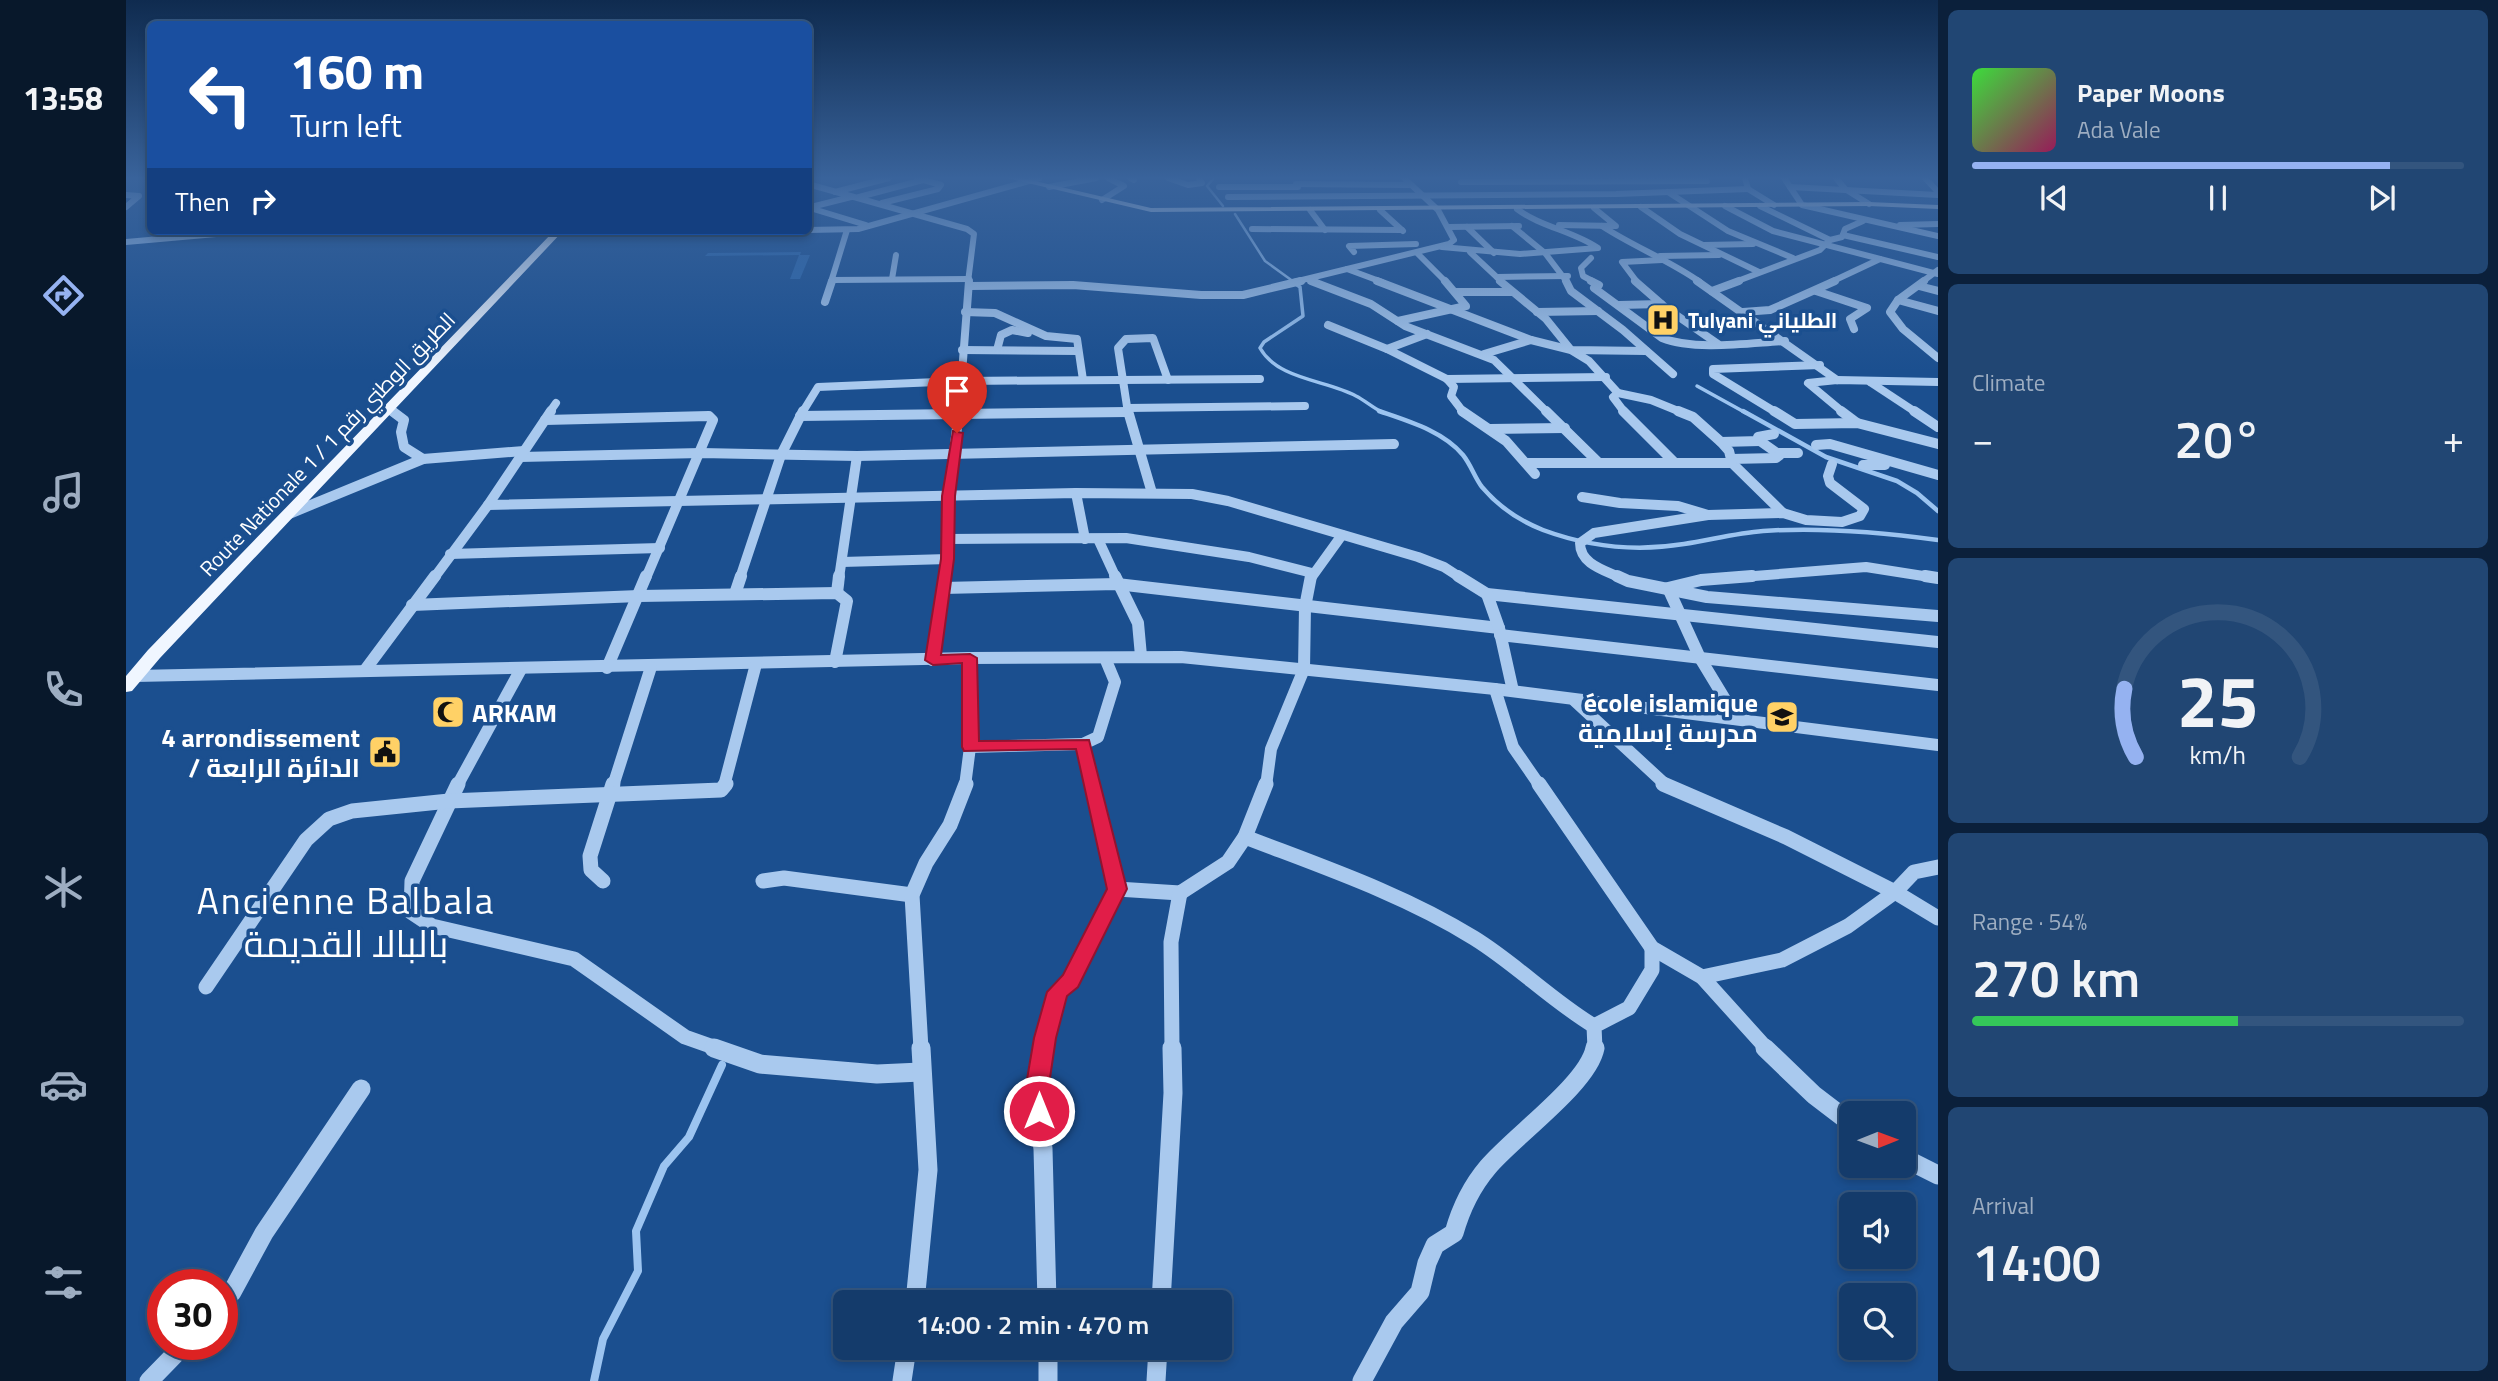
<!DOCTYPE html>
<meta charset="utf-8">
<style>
:root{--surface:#143b6b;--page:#214673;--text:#f1f3f6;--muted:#9dadc1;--line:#33557e;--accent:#95b2f1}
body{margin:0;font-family:"Titillium Web",Cairo,sans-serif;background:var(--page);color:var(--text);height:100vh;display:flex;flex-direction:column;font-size:26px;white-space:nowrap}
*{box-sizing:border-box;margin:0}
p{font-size:23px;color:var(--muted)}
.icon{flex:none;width:38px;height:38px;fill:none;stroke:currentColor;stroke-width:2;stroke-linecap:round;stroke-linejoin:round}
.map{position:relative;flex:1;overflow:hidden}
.drawer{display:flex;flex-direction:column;gap:10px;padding:10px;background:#0b203b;width:560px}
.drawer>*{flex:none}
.guide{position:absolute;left:21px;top:21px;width:665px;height:214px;border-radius:10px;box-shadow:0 4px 10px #0003,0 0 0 2px var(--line);background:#1a4fa0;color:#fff;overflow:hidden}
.needle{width:46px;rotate:89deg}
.controls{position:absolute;left:1713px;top:1101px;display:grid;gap:14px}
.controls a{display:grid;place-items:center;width:77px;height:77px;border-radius:10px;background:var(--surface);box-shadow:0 4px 10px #0003,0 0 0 2px var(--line);font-size:35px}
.speed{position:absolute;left:21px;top:1269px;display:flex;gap:14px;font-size:35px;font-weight:700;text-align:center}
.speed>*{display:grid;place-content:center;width:91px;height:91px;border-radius:50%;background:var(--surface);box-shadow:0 4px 10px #0003,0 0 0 2px var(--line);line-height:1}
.speed .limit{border:10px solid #d22;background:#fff;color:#111}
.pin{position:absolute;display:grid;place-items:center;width:60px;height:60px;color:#fff;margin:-72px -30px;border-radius:50% 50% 50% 0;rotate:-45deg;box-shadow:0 0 7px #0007}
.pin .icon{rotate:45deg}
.me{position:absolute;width:77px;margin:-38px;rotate:0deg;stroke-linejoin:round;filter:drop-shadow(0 0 5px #0008)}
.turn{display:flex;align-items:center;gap:24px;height:147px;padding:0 28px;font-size:32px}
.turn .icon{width:91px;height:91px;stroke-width:2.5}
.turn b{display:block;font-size:49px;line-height:60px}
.then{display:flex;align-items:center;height:66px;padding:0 28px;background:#0003;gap:14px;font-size:26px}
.big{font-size:52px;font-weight:600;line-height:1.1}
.drawer .widget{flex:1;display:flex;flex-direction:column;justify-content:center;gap:10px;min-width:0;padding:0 24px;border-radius:10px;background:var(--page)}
.drawer .dial{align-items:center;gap:0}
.dial svg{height:182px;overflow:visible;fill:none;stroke:var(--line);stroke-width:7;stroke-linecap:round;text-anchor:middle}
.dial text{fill:var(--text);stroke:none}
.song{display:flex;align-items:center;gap:21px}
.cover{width:84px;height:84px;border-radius:10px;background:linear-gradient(135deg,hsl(120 70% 55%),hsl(330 70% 35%))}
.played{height:7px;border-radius:4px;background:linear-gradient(90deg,var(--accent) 85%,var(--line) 85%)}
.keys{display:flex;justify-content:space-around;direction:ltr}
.heat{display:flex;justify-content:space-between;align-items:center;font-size:38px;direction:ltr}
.charge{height:10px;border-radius:5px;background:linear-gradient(90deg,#34c759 54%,var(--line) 0)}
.trip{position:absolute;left:707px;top:1290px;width:399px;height:70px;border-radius:10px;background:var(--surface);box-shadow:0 4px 10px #0003,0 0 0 2px var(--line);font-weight:600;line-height:70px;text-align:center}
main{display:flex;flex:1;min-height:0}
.tab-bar{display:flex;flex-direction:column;width:126px;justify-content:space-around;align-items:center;background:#08182b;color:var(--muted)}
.tab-bar .icon{width:49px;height:49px}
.tab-bar .on{color:var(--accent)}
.tab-bar b{font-size:32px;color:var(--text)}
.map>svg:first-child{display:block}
.green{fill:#2e69ad}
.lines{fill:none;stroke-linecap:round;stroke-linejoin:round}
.stream-far3{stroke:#9cc4f0;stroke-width:2.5}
.stream-far2{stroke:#9cc4f0;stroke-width:3.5}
.stream-far1{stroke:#9cc4f0;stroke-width:4.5}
.stream{stroke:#9cc4f0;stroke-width:8}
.minor-far5{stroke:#a9c9ee;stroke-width:6}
.minor-far4{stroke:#a9c9ee;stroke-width:8}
.minor-far3{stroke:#a9c9ee;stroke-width:10}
.minor-far2{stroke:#a9c9ee;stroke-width:12}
.minor-far1{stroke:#a9c9ee;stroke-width:15}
.minor{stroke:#a9c9ee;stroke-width:19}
.major{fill:#f0f6ff;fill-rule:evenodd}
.route{fill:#e11d48;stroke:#92132f;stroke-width:2}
.labels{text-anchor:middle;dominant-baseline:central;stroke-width:7;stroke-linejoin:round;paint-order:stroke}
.far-poi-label{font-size:21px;font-weight:bold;fill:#fff;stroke:#1b4f8f;text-anchor:start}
.far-street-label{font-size:21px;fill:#fff;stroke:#1b4f8f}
.poi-label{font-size:26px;font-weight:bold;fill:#fff;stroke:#1b4f8f;text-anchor:end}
.near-quarter-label{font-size:37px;letter-spacing:2px;fill:#fff;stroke:#1b4f8f}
</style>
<main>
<nav class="tab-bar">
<b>13:58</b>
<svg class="icon on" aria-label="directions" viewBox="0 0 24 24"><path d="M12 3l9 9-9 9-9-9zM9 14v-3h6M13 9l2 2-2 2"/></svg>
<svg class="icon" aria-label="music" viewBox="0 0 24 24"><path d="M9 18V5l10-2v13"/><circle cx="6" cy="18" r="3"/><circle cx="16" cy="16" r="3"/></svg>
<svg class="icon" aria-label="phone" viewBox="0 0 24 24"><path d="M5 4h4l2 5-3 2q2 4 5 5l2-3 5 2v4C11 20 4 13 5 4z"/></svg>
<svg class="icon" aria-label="climate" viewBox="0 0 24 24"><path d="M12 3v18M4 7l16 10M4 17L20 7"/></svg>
<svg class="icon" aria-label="car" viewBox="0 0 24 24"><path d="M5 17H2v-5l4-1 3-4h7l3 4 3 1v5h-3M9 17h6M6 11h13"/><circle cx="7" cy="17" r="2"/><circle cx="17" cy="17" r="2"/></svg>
<svg class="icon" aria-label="filters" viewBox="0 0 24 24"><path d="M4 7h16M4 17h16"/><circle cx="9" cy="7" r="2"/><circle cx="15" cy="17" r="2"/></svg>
</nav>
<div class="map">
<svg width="1812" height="1381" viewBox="0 0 1812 1381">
<rect width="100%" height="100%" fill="#1b4f8f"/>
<polygon class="green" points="675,252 674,255 684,255 674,279 664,279 673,255 579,256 582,253"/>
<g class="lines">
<g class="stream-far3">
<polyline points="1088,178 1081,186 1097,206"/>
<polyline points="1109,214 1139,261 1168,282"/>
</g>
<g class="stream-far2">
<path d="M1165,281L1174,287L1177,316L1138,342L1134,348C1152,380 1201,380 1230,396C1240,401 1248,409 1258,413"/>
<polyline points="1571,386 1620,413"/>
</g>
<g class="stream-far1">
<path d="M1253,411C1282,421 1317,431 1337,455C1345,465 1349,478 1356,487C1372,506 1394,521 1417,530C1463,547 1509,552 1558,544C1584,540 1611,533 1637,531C1696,527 1754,532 1812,540"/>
<polyline points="1617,411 1700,457 1771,481 1791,493 1812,511"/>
</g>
<polyline class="stream" points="468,1381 477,1339 512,1271 510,1231 538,1166 563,1137 596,1065"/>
<g class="minor-far5">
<polyline points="1004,178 1008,180"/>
<polyline points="1042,178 1062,185 1076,183 1073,178"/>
<polyline points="1619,178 1622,189 1648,205"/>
<polyline points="1658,178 1676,205 1812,236"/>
<polyline points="1710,178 1719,189 1743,204"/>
<polyline points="1799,178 1812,192"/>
<polyline points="1335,182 1581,181"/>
<polyline points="682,184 841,229 848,234 842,282"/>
<polyline points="1170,184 1283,185"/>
<polyline points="923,187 970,178"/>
<polyline points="1093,187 1172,187"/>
<polyline points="1664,187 1812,195"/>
<polyline points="709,192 763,178"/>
<polyline points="1542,192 1602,231 1667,258"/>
<polyline points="0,195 13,196 0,207"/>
<polyline points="733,197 797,180"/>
<polyline points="1102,197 1490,194 1622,189"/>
<polyline points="976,200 998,186 982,178"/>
<polyline points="756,203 812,189 815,185 791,178"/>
<polyline points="1599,206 1647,231 1812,274"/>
<polyline points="1634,206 1704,240"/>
<polyline points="685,207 725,197"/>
<polyline points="1515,207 1554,234 1633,272"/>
<polyline points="684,208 740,225"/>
<polyline points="1184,210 1199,230"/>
<polyline points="1254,210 1277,231"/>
<polyline points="1433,225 1490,226 1468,208"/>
<polyline points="1774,225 1812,224"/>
<polyline points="1386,226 1419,253 1441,282"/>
<path d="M1476,226C1508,247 1543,260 1574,282"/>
<polyline points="1323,227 1393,226"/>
<polyline points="1341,227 1368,253"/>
<polyline points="1126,229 1276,230"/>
<polyline points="682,230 732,229 914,178"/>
<polyline points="1717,235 1812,257"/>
<polyline points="0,242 124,231"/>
<polyline points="1578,245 1627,244"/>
<path d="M1316,247L1394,254L1472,248C1447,231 1415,227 1391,209"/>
<polyline points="1228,252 1223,246 1290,244"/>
<polyline points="1344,252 1376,282"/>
<polyline points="1292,254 1320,282"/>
<polyline points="1534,256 1593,255"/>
<polyline points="1465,258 1455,268 1457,276 1468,282"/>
<polyline points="1221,269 1256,282"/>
<polyline points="1371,277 1442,276"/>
<polyline points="766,279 770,255"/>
<polyline points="706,280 843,279"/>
<polyline points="1184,280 1190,282"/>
<polyline points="705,282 721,230"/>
<polyline points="1168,282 1323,244 1328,240 1312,210 1278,178"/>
<polyline points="1511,282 1496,262 1536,260"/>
<polyline points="1609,282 1694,250 1704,240 1716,237 1719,229 1737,221"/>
<polyline points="1705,282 1754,259"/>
<polyline points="1796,282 1812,270"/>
</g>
<g class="minor-far4">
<polyline points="1185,281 1245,304 1279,326 1368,360 1422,413"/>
<polyline points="1251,281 1405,340 1445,350 1463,361 1492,393 1487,397 1499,413"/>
<polyline points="1374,281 1420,319 1445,350 1520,351"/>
<polyline points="1440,281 1445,291 1497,330 1547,374"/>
<path d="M1465,281L1473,285L1468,288L1536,338C1569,351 1623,343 1659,341"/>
<polyline points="1509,281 1540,308 1592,344"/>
<polyline points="1571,281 1711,380"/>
<polyline points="1798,281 1772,300 1764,312 1777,329 1812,358"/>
<polyline points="844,286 947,285 1075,295 1117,295 1175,281"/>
<polyline points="1793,286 1812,291"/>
<polyline points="1586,291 1613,281"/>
<polyline points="1690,291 1741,308 1724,319 1728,329"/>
<polyline points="1330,292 1386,292"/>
<polyline points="1772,300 1812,311"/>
<polyline points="699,302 706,281"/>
<polyline points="1493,305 1535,304"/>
<polyline points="839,312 869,313 920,336 951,339 957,380"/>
<polyline points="1411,312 1472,311"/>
<polyline points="1617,312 1644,310 1709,281"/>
<polyline points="1272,321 1340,306 1319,281"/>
<polyline points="1202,325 1261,349"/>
<polyline points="1301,334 1261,349 1321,379 1328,387 1325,396 1338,413"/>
<polyline points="836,350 952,351"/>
<polyline points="871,350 875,335 886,330 902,333"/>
<polyline points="1358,354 1405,340"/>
<polyline points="1321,379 1480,377"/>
<polyline points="1744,382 1791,413"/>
<polyline points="1492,393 1525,400 1557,413"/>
<polyline points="1001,408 1179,406"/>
<polyline points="263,409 268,413"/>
<polyline points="423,413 430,403"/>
<polyline points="676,413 692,387 835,381 1134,379"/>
<polyline points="833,413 843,281"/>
<polyline points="932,413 1002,412"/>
<polyline points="1002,413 992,348 1000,339 1027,338 1042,380"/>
<polyline points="1651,413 1587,374 1587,369 1694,365"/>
<polyline points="1718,413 1682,383 1711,380 1812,382"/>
</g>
<g class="minor-far3">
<polyline points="266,411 278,420 275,432 278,447 297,459"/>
<polyline points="1002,411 1026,493"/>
<polyline points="1336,411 1380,441 1409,474"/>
<polyline points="1420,411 1473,463"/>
<polyline points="1497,411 1549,463"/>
<polyline points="1552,411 1567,417 1595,442 1603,451 1606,463 1657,513"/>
<polyline points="1648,411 1669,424 1731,423 1812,444"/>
<polyline points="1715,411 1731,423"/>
<polyline points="1788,411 1812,427"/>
<polyline points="674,416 1002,412"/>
<polyline points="419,420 583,416 587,420 520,578"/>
<polyline points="1364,429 1439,428"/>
<polyline points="1634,441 1651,453 1672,453"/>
<polyline points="1595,442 1634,441 1632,437 1648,434"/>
<polyline points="1690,445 1704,444 1812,475"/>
<polyline points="394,457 575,453 731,456 1268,444"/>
<polyline points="1605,459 1650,458 1654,455"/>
<polyline points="1401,463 1606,463"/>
<polyline points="1737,465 1759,465"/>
<polyline points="950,493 959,539"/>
<polyline points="1456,497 1494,503 1552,506 1582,515"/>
<polyline points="362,505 950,493 1066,494 1102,501 1292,557 1318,567 1335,578"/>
<polyline points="163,514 297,459 398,451"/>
<polyline points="821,539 1000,538 1123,557 1186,573"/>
<polyline points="972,539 990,578"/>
<polyline points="324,554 534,548"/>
<polyline points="716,562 822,559"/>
<polyline points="308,578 362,505 425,411"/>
<polyline points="614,578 655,455 677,411"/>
<polyline points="713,578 731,456"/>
<polyline points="819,578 823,496 833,411"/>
<polyline points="1185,578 1216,535"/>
<path d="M1495,578C1478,570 1454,564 1454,543L1468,533L1582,515L1657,513L1680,520L1716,522L1734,516L1738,509L1704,483L1702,476L1706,464"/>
<polyline points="1603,578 1740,567 1810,578"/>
</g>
<g class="minor-far2">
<polyline points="989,576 1012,623 1015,656"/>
<polyline points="1332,576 1361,594 1812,642"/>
<polyline points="1491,576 1502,581 1581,597 1812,616"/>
<polyline points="1799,576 1812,578"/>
<polyline points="817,588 991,584 1373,628"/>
<polyline points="711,593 713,576"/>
<polyline points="609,594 615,576"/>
<polyline points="1361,594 1373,628 1387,691"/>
<polyline points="286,605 513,596 711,593 721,601 709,662"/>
<polyline points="1374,635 1812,685"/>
<polyline points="806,660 819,576"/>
<polyline points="481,668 520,576"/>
<polyline points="239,670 309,576"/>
<polyline points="9,676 843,658 1055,657 1369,689 1812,745"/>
<polyline points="1369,689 1387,747 1414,786"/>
<polyline points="1449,701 1541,786"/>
<polyline points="1611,719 1574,658 1542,588 1575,580 1626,576"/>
<polyline points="844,747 957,744"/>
<polyline points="331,786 395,669"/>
<polyline points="487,786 525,667"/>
<polyline points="598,786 630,664"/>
<polyline points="839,786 844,747 843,658"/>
<polyline points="967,786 957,744 972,737 989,682 979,658"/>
<polyline points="1140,786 1145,749 1178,669 1179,607 1185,576"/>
</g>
<g class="minor-far1">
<polyline points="332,784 286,881 285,912 306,926 448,959 559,1037 593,1049"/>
<polyline points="966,784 991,889 1054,893 1102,862 1119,837 1140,784"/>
<polyline points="1413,784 1526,948 1576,977 1641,1049"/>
<polyline points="1537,784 1660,837 1769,892 1812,918"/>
<path d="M1119,837C1197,867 1277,894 1348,938C1390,964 1425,1000 1468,1026"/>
<polyline points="477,881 465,870 464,856 487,784"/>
<polyline points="637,881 658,878 786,895"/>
<polyline points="1576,977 1656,960 1722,926 1769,892 1788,872 1812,867"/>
<polyline points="80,987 180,840 203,819 226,811 323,801 595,790 600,784"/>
<polyline points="795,1049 786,895 800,863 824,825 840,784"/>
<polyline points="917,1049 932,991 945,981 991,889"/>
<polyline points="1046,1049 1045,942 1054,893"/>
<polyline points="1469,1049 1468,1026 1503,1008 1526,970 1526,948"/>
</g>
<g class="minor">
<polyline points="588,1048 634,1064 751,1074 795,1072"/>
<polyline points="917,1048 910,1091 917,1149 921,1302"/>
<polyline points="1639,1048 1688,1095 1726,1124"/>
<polyline points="1778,1158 1812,1175"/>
<polyline points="789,1302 802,1170 795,1048"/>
<polyline points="1035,1302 1047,1093 1046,1048"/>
<polyline points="96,1303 106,1292 138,1233 235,1089"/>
<polyline points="922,1348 922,1381"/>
<polyline points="23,1381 59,1344"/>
<polyline points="776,1381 781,1348"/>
<polyline points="1030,1381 1032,1348"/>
<path d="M1236,1381L1268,1322L1294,1292L1301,1263L1309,1245L1328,1233C1335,1208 1345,1187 1362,1167C1388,1136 1462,1084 1469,1048"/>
</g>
<g class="major">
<polygon points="881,178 896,178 1025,208 1743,202 1812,205 1812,209 1743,206 1025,212"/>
<polygon points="428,231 437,231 34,658 6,691 0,692 0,676 22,650"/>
</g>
</g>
<linearGradient id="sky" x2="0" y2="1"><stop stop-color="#0f2b4f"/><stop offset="0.48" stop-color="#39639b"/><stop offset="1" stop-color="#39639b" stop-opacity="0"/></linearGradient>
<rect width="1812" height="371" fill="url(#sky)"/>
<polygon class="route" points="827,431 837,433 829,496 828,559 815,655 844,654 851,658 853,741 963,740 1001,889 952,987 941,996 930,1038 922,1091 924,1111 921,1118 913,1121 905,1118 899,1091 908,1038 921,992 937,975 981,889 950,749 838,751 836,747 836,663 807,665 799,660 815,559 816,496"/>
<defs>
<symbol id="hospital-square" viewBox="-11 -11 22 22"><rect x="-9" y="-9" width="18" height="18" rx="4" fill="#ffd166" stroke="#1b4f8f"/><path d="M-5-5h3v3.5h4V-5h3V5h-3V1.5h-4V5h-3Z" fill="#111"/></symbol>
<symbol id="mosque-square" viewBox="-11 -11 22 22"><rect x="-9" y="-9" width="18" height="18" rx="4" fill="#ffd166" stroke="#1b4f8f"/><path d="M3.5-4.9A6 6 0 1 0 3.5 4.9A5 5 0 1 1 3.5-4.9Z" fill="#111"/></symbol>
<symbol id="school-square" viewBox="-11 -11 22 22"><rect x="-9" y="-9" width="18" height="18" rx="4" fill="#ffd166" stroke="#1b4f8f"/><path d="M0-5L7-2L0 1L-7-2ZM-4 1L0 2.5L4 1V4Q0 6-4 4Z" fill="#111"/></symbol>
<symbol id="civic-square" viewBox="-11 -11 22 22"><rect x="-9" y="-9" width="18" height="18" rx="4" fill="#ffd166" stroke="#1b4f8f"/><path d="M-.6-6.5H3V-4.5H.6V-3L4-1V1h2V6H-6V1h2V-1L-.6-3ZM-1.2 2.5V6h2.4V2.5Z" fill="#111"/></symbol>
</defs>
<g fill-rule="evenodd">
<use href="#hospital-square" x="1518" y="301" width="38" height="38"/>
<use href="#mosque-square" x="303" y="693" width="38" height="38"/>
<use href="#school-square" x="1637" y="698" width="38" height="38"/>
<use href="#civic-square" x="240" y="733" width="38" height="38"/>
</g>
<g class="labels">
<g class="far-poi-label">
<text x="1562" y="320">Tulyani الطلياني</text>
</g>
<g class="far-street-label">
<text transform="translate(201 444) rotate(-46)">Route Nationale 1 / الطريق الوطني رقم 1</text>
</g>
<g class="poi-label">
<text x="1632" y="702">école islamique<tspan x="1632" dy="30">مدرسة إسلامية</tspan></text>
<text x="346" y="712" text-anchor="start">ARKAM</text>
<text x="234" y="737">4 arrondissement<tspan x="234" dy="30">/ الدائرة الرابعة</tspan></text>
</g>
<g class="near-quarter-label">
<text x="220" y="900">Ancienne Balbala<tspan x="220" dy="43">بالبالا القديمة</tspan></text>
</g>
</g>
</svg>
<div class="controls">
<a><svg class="needle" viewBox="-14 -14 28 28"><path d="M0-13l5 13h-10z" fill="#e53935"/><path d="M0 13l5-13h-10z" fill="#9dadc1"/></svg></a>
<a><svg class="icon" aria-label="sound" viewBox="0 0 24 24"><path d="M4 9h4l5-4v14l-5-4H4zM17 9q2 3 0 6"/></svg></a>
<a><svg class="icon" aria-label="search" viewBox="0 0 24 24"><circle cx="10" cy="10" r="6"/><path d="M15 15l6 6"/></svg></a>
</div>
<div class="speed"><div class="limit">30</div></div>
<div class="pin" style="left:831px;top:433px;background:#d93025"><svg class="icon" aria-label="arrive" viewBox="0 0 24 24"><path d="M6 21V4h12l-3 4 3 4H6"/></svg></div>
<svg class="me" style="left:913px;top:1111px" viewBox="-20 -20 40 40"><circle r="17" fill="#e11d48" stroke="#fff" stroke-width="3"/><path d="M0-11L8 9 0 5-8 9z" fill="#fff"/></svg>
<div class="trip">14:00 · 2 min · 470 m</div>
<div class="guide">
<div class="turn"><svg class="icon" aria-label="left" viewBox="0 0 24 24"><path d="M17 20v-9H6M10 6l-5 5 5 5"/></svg><div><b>160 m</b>Turn left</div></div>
<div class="then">Then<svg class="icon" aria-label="right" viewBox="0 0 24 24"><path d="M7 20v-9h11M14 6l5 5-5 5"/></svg></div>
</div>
</div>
<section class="drawer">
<div class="widget">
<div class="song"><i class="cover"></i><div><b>Paper Moons</b><p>Ada Vale</p></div></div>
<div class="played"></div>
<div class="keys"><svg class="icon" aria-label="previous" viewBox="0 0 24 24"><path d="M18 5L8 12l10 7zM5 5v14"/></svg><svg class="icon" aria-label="pause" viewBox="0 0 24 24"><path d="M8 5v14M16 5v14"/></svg><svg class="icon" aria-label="next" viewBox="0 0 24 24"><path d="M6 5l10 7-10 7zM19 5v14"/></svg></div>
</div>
<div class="widget"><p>Climate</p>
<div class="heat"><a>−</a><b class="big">20°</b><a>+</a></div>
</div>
<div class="widget dial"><svg viewBox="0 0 100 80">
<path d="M14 69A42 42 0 1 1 86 69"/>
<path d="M14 69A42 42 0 0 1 9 39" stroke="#95b2f1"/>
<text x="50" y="56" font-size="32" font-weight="700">25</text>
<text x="50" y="72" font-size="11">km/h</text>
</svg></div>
<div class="widget"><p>Range · 54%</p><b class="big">270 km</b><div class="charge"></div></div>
<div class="widget"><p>Arrival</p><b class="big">14:00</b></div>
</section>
</main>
